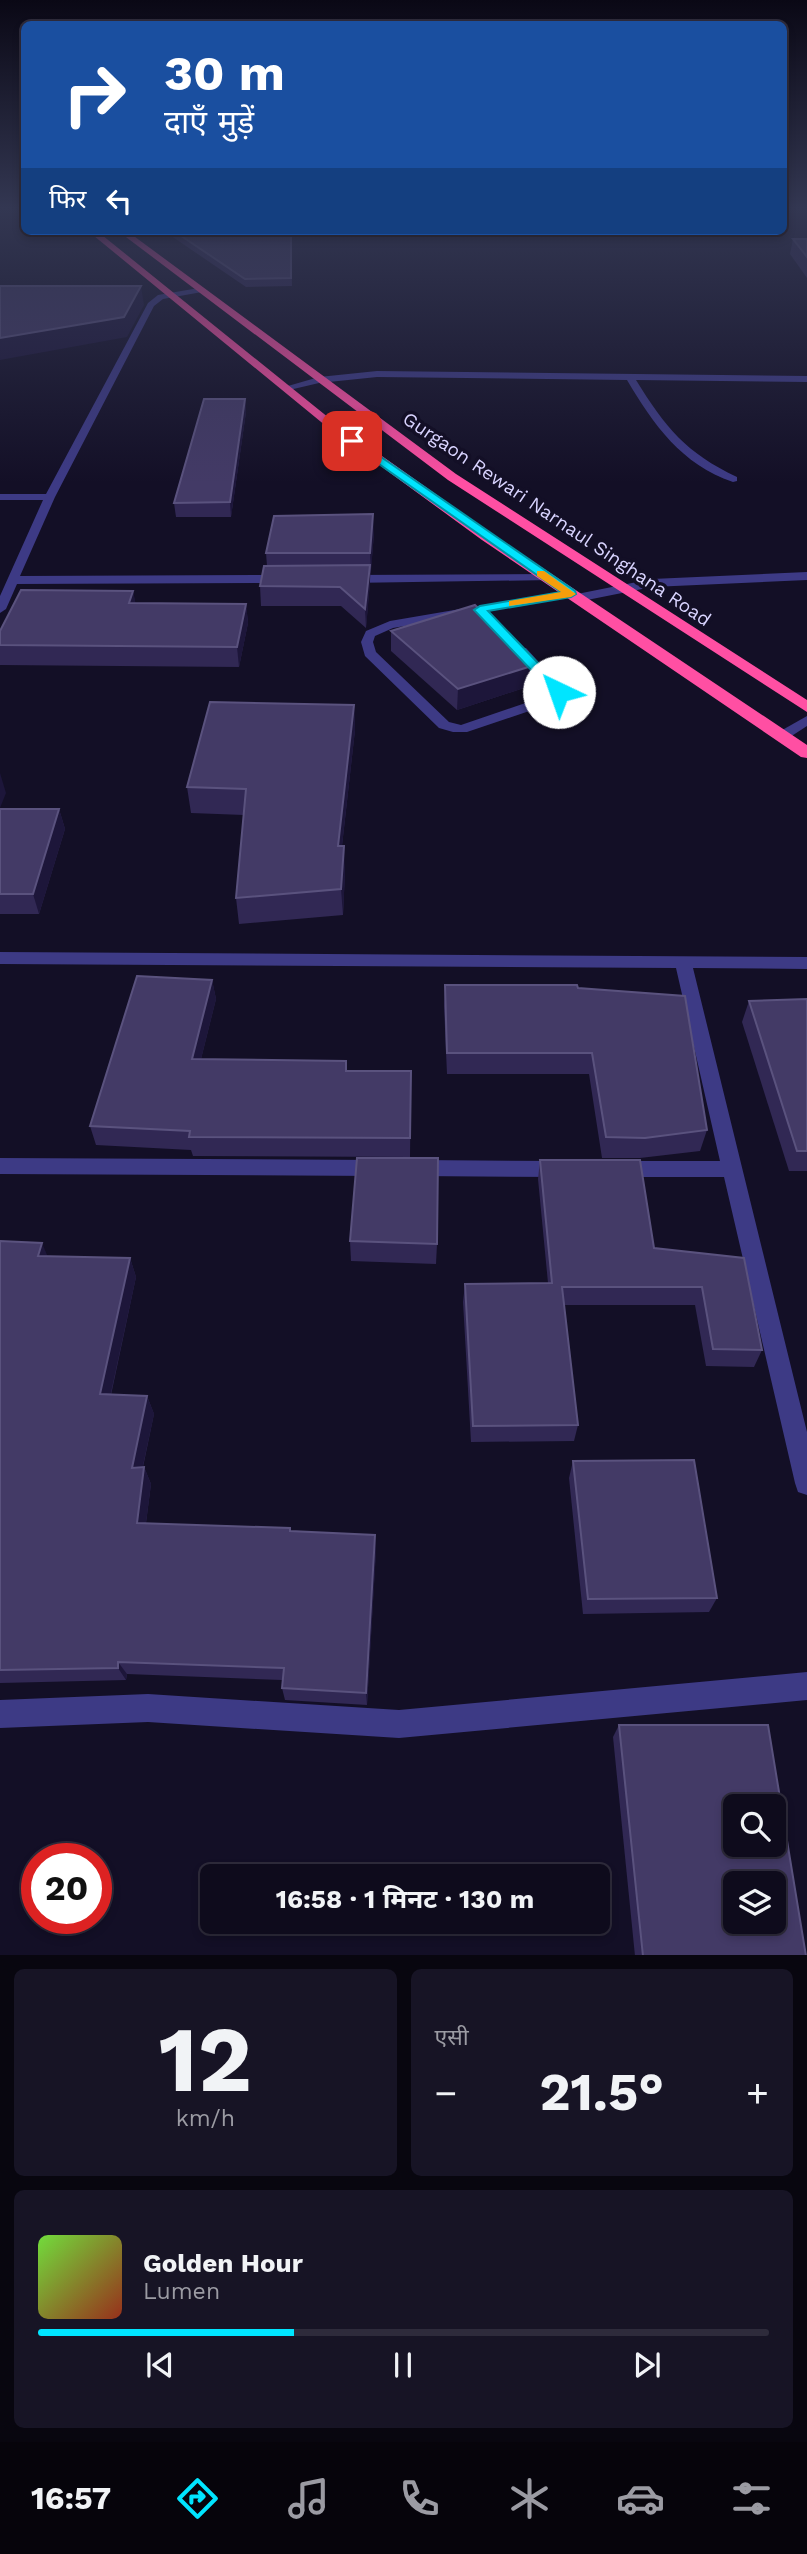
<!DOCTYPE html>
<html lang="hi">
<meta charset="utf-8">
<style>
:root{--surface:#0e0b1c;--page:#171425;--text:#f1f3f6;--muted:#9b9ba3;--line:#2e2b3b;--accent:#00e5ff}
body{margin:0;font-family:"Work Sans","Noto Sans Devanagari",sans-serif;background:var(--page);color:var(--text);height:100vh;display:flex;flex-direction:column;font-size:26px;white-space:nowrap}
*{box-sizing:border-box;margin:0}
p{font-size:23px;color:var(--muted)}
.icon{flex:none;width:38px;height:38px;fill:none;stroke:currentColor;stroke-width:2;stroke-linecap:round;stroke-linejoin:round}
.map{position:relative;height:1955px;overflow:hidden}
.side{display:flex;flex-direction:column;gap:14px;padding:14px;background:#08060f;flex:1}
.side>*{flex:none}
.guide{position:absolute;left:21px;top:21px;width:766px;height:214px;border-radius:10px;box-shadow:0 4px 10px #0003,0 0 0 2px var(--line);background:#1a4fa0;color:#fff;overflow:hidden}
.buttons{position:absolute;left:723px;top:1794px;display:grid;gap:14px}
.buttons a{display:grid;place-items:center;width:63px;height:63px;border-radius:10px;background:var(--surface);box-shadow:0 4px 10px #0003,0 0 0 2px var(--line);font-size:35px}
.speed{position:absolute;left:21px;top:1843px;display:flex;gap:14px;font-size:35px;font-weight:700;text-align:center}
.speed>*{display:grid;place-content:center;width:91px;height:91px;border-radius:50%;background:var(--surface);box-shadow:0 4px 10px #0003,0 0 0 2px var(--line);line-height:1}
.speed .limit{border:10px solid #d22;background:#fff;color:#111}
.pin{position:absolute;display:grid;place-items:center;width:60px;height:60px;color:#fff;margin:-30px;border-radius:14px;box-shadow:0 4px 10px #0006}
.me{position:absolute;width:77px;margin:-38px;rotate:318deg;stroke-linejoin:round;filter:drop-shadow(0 0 5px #0008)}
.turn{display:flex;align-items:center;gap:24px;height:147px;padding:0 28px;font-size:32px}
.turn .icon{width:91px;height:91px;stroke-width:2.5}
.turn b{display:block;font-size:49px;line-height:60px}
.then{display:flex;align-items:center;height:66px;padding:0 28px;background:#0003;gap:14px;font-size:26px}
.big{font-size:52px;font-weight:700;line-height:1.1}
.side .card{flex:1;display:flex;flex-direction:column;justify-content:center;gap:10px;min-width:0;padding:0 24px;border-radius:10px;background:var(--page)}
.side .dial{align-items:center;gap:0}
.dial b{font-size:91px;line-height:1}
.song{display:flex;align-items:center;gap:21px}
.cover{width:84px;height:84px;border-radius:10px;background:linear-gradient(135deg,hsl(100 70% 55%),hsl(10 70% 35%))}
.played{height:7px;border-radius:4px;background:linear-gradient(90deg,var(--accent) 35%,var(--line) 35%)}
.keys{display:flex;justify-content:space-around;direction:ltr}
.heat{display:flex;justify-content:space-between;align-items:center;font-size:38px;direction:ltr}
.side .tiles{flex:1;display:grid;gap:14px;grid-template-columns:1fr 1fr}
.card:last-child{grid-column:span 2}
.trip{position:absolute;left:200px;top:1864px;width:410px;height:70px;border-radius:10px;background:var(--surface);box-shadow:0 4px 10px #0003,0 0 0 2px var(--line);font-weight:700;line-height:70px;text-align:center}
.dock{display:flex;height:112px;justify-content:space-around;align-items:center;background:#06040b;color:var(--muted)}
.dock .icon{width:49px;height:49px}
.dock .current{color:var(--accent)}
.dock b{font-size:32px;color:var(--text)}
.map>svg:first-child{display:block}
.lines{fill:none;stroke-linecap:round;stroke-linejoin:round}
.minor{fill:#3d3a85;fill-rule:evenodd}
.highway{fill:#ff4fa3;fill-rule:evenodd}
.wall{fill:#312854}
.shaded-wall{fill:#1d163a}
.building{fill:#433a66;stroke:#5a527e;stroke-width:2;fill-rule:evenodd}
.route{fill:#00e5ff;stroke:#0095a6;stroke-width:2}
.slow{fill:#f59e0b}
.labels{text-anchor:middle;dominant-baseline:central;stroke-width:7;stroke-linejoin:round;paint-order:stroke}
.far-street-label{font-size:19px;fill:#d9d4ff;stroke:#130f26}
</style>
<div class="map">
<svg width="807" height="1956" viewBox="0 0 807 1956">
<rect width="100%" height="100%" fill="#130f26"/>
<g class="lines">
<g class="minor">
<polygon points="199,288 202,292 163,299 154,306 55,497 20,576 282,575 288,579 282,583 17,584 6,609 0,613 0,596 43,500 0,500 0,494 46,494 148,303 158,295"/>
<path d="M377,371L807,376V382L636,380C665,427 686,453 737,477V481L733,482C682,465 653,424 627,380L377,377L319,383L285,391L281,388L319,377Z"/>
<polygon points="807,572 807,580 652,587 577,602 571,597 393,628 375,636 373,642 376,652 449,722 461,725 543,697 551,691 516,654 516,648 526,648 566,692 553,703 467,732 453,732 439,728 365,656 361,642 366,631 390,621 571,590 577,594 652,579"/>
<polygon points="548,574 554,578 552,580 349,583 343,579 349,575"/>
<polygon points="807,716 807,726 787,739 777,739 777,733"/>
<polygon points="0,952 807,957 807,969 693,968 807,1432 807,1495 798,1492 795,1483 724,1177 619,1177 612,1175 609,1169 612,1163 619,1161 720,1161 676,968 0,964"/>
<polygon points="0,1158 378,1160 385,1162 388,1168 385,1174 378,1176 0,1174"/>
<polygon points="416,1160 563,1161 570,1163 573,1169 570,1175 563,1177 416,1176 409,1174 406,1168 409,1162"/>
<polygon points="807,1672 807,1700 399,1738 148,1722 0,1728 0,1700 148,1694 399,1710"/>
</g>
<g class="highway">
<polygon points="88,231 97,231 334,422 492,534 807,745 807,758 801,757 482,540 326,426"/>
<polygon points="118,231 127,231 456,474 807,700 807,712 448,480"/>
</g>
</g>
<g class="wall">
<polygon points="164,231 269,231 267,235 291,234 292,286 246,287"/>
<polygon points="793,239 807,239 807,278 790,254"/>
<polygon points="245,399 246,412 231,517 176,517 174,503"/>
<polygon points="374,533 366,628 341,606 261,606 260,586 267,566 266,553"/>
<polygon points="133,591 135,603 246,604 248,623 239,667 0,665 0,631"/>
<polygon points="391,631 536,684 457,710 391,651"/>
<polygon points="354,705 355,730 342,846 345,872 343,915 239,924 236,898 244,815 191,813 187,787"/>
<polygon points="0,809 59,809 65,829 39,914 0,914"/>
<polygon points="212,980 216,999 201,1059 346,1061 347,1071 411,1071 410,1157 193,1156 191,1150 96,1145 90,1126"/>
<polygon points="445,985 578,988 707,1130 700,1151 640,1158 602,1158 589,1074 447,1074 444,1006"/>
<polygon points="807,999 807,1171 789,1171 742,1022 749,1001"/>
<polygon points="540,1160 654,1248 744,1258 762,1350 754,1367 706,1366 695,1305 564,1305 578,1425 574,1441 471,1442 463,1302 465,1284 548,1283 538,1179"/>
<polygon points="0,1241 48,1256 130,1258 136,1277 111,1395 147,1396 154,1414 143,1467 144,1467 151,1484 146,1523 291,1531 376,1550 367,1705 285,1700 282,1688 282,1680 127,1674 126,1680 0,1683"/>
<polygon points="350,1241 437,1244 436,1264 351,1261"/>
<polygon points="573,1461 717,1598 709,1612 583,1614 569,1478"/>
<polygon points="619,1725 806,1956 635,1956 613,1737"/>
</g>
<g class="shaded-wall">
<polygon points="141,286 144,305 127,337 0,360 0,338"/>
<polygon points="245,399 246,412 231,517 230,502"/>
<polygon points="373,514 374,533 371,572 370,553"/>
<polygon points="370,565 370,584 366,628 365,609"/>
<polygon points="133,591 137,610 129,603"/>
<polygon points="246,604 248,623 239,667 237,647"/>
<polygon points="538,664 536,684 457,710 458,689"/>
<polygon points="354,705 355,730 339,872 338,846"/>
<polygon points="0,773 6,793 0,808"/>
<polygon points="59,809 65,829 39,914 33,894"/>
<polygon points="344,846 345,872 343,915 341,889"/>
<polygon points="212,980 216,999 196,1079 192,1059"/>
<polygon points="42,1243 50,1262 38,1256"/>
<polygon points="130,1258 136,1277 107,1411 100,1394"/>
<polygon points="147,1396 154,1414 139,1484 132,1468"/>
<polygon points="144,1467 151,1484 144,1538 137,1523"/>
<polygon points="375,1535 376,1550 367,1705 366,1693"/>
<polygon points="118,1662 127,1674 126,1680 118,1668"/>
</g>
<g class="building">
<polygon points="174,231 265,231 264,235 291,234 291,278 245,279"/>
<polygon points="793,239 807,239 807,257"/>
<polygon points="0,286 141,286 124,317 0,338"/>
<polygon points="204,399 245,399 230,502 174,503"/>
<polygon points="373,514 370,553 266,553 274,516"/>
<polygon points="370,565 365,609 340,587 260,586 264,566"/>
<polygon points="21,590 133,591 129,603 246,604 237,647 0,645 0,631"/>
<polygon points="475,605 538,664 458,689 391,631"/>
<polygon points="210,702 354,705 338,846 344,846 341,889 236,898 246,789 187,787"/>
<polygon points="0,809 59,809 33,894 0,894"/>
<polygon points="137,976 212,980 192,1059 346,1061 346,1071 411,1071 410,1138 189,1137 190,1131 90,1126"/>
<polygon points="445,985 577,985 578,988 685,996 707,1130 645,1138 606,1137 592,1053 447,1053"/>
<polygon points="807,999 807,1151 797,1151 749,1001"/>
<polygon points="357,1158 438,1158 437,1244 350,1241"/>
<polygon points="540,1160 640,1160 654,1248 744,1258 762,1350 713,1349 702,1287 562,1287 578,1425 473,1426 465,1284 552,1283"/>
<polygon points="0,1241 42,1243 38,1256 130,1258 100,1394 147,1396 132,1468 144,1467 137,1523 290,1528 290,1531 375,1535 366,1693 282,1688 284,1668 118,1662 118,1668 0,1670"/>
<polygon points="694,1460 717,1598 588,1599 573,1461"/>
<path d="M619,1725H768L806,1956H643ZM735,1806H774V1844H735ZM735,1883H774V1922H735Z"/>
</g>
<linearGradient id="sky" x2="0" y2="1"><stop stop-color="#0a0815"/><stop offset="0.43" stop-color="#333752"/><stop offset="1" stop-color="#333752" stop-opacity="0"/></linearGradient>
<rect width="807" height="483" fill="url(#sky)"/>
<polygon class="route" points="349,439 355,439 575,591 576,594 571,597 488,611 563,689 563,695 555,695 474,610 480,606 561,592 349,443"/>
<polygon class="slow" points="537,571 544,571 576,594 571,597 509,606 509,601 561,592 537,576"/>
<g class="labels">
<g class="far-street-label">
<text transform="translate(557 519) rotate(34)">Gurgaon Rewari Narnaul Singhana Road</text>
</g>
</g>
</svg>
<div class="buttons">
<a><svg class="icon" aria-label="search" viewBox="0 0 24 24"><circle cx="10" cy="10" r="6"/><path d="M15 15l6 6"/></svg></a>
<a><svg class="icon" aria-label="layers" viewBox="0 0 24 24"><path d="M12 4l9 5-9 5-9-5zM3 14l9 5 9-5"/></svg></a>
</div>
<div class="speed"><div class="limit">20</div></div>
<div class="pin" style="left:352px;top:441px;background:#d93025"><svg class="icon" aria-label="arrive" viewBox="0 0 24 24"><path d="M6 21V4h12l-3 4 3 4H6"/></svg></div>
<svg class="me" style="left:559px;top:692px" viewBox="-20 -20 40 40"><circle r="19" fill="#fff"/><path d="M0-13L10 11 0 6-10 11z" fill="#00e5ff"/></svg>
<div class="trip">16:58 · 1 मिनट · 130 m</div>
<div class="guide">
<div class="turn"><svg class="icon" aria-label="right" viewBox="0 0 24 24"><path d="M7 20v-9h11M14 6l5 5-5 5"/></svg><div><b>30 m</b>दाएँ मुड़ें</div></div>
<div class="then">फिर<svg class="icon" aria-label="left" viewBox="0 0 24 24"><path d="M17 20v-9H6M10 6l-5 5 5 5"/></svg></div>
</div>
</div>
<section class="side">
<div class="tiles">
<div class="card dial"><b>12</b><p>km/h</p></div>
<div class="card"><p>एसी</p>
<div class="heat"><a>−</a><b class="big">21.5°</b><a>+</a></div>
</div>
<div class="card">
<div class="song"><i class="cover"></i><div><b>Golden Hour</b><p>Lumen</p></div></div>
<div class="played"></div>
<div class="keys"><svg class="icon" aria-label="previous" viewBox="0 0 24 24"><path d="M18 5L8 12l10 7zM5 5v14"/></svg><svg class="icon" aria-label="pause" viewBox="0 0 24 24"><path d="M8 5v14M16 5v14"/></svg><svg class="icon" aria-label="next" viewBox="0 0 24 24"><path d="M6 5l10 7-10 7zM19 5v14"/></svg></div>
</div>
</div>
</section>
<nav class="dock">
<b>16:57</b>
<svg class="icon current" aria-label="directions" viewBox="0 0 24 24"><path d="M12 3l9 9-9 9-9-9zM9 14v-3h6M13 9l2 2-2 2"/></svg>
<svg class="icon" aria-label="music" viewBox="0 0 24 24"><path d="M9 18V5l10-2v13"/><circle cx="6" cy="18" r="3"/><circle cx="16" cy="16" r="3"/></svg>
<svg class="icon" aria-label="phone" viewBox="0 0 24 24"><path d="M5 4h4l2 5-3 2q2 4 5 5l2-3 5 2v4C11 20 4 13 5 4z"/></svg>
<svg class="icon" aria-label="climate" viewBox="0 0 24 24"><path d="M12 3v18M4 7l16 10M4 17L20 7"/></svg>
<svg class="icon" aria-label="car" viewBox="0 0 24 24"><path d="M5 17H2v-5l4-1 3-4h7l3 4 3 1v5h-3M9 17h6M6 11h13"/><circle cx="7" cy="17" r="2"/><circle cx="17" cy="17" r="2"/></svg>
<svg class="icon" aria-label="filters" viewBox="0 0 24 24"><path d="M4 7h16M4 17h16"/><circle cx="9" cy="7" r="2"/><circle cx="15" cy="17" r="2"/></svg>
</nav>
